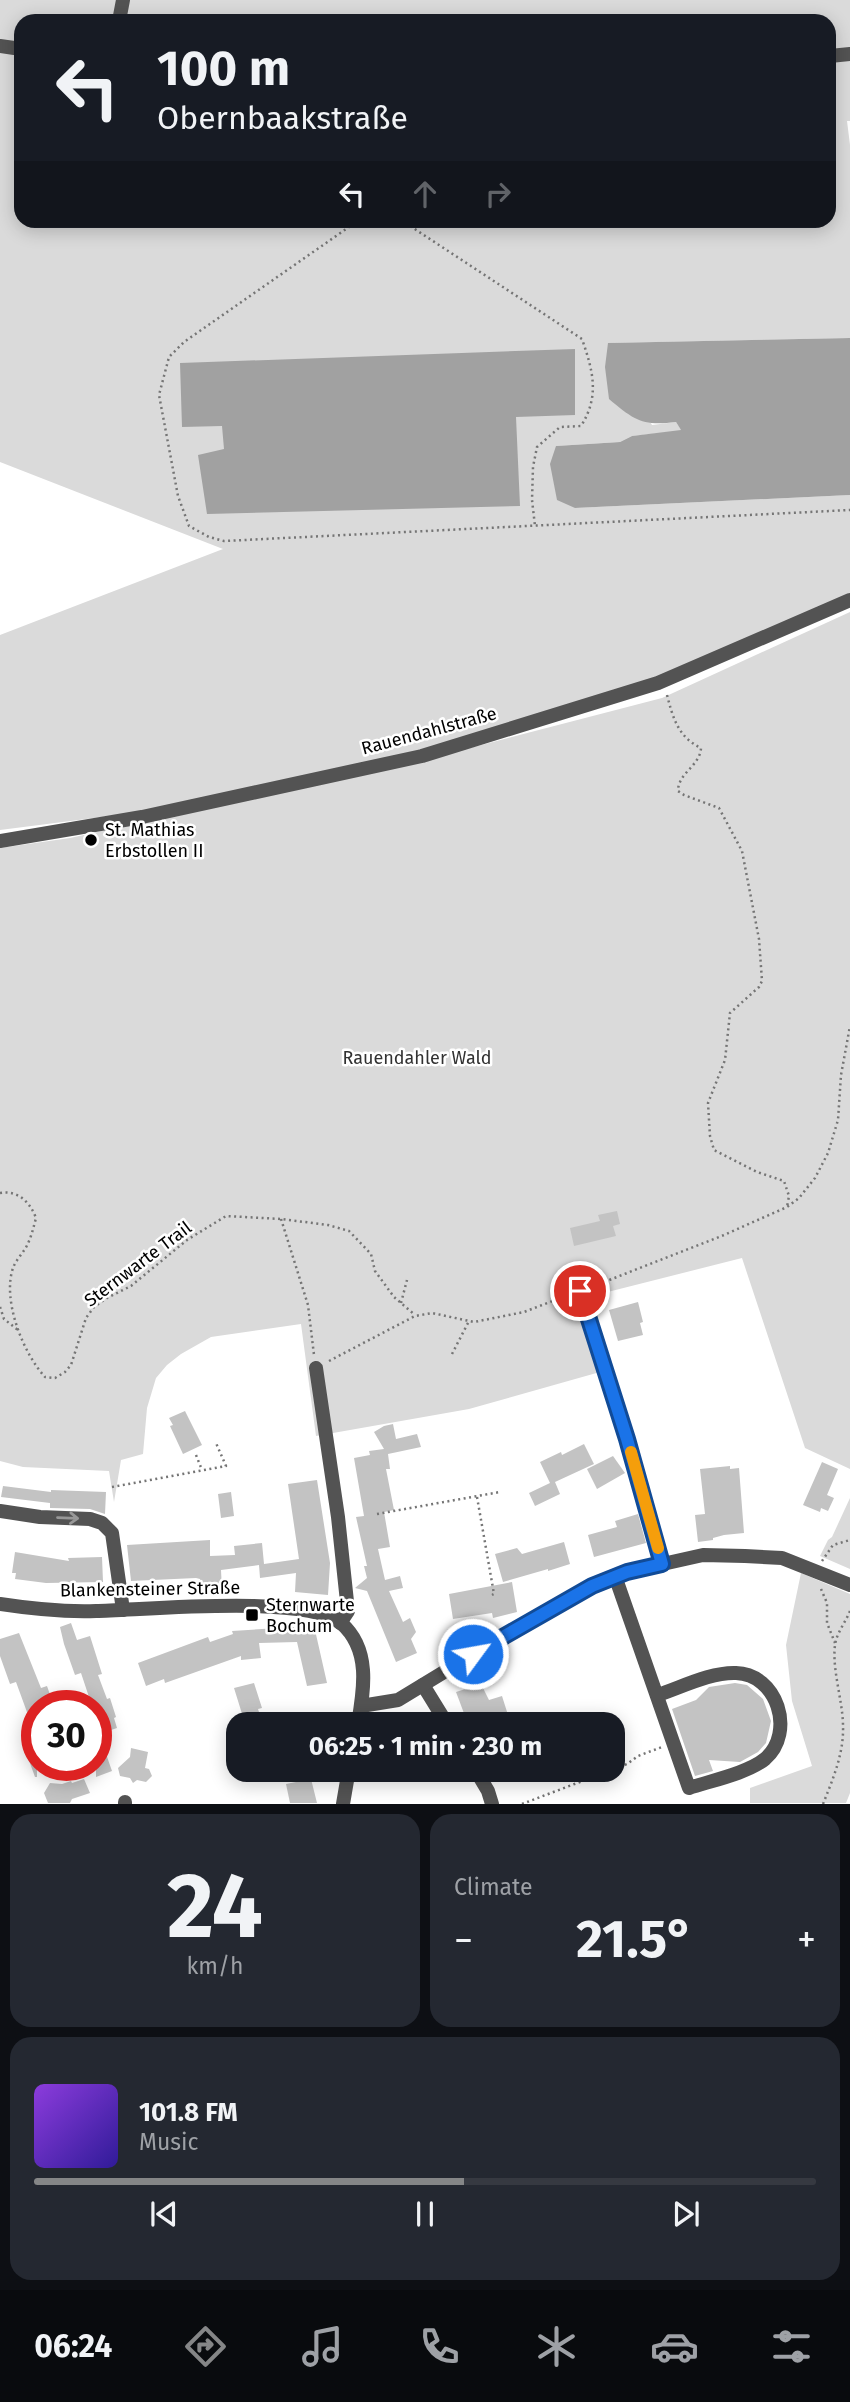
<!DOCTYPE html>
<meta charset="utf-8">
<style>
:root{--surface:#171b24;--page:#242831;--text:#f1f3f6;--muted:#9ea1a6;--line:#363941;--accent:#858687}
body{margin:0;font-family:"Fira Sans",sans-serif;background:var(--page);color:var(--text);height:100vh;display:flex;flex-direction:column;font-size:26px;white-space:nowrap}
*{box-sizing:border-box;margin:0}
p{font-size:23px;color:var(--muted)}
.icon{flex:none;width:38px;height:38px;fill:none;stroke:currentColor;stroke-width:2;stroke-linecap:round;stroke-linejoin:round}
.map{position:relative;height:1804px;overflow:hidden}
.side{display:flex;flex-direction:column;gap:10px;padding:10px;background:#0d0f14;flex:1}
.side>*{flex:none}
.top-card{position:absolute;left:14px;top:14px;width:822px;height:214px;border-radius:21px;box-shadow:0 4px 18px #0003;background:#171b24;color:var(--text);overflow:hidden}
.speed{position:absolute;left:21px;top:1690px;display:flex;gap:14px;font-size:35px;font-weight:700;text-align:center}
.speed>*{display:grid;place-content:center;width:91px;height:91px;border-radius:50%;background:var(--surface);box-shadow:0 4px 18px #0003;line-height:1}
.speed .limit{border:10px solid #d22;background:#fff;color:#111}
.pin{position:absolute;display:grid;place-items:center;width:60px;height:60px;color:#fff;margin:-30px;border:4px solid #fff;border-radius:50%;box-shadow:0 2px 7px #0007}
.me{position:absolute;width:77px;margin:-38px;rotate:58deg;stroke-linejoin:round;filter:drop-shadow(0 0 5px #0008)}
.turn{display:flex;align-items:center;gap:24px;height:147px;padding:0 28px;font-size:32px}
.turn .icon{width:91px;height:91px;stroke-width:2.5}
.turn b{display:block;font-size:49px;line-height:60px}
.lanes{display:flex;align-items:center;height:66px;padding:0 28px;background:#0003;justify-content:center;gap:35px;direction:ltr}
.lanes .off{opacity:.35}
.big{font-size:52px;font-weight:700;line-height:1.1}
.side .tile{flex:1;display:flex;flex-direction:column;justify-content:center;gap:10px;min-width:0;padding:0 24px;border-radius:21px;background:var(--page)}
.side .dial{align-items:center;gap:0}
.dial b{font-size:91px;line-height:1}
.song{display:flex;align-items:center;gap:21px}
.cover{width:84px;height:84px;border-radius:10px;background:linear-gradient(135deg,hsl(270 70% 55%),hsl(250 70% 35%))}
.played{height:7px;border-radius:4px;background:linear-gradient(90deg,var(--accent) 55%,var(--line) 55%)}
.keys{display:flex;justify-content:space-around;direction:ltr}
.heat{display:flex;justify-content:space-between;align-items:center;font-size:38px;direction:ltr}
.side .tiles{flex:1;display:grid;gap:10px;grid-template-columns:1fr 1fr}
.tile:last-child{grid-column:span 2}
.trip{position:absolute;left:226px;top:1712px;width:399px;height:70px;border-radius:21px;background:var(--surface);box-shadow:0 4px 18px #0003;font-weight:700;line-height:70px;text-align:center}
.tab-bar{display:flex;height:112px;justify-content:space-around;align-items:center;background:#090b0e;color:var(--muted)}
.tab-bar .icon{width:49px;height:49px}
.tab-bar .on{color:var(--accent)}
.tab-bar b{font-size:32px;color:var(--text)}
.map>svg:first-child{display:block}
.green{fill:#dadada;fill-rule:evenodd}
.water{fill:#a1a1a1}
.building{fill:#c3c3c3}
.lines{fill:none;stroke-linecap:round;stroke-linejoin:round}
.path{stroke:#757575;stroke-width:2.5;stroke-dasharray:2 3.5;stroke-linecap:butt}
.minor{stroke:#535353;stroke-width:14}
.oneway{stroke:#989898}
.route-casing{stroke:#114b97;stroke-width:18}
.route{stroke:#1a73e8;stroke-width:12}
.slow{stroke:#f59e0b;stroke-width:12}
.poi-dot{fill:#000;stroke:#fff;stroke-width:2.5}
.labels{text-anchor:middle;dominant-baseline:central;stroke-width:5;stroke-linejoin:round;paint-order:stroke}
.street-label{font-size:18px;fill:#000;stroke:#fff}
.poi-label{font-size:18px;fill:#000;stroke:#fff;text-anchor:start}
.park-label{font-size:18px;fill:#313131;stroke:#fff}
</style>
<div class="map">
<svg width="850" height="1804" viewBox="0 0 850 1804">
<rect width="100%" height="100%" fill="#fff"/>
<g class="green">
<path d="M0,0H850V121H847L850,145V338L609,343L652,425L676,422L682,431L632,436L620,442L556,446L575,508L850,495V594L656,679L415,752L141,812L0,830V635L223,549L0,462ZM21,21H830V220H21Z"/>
<polygon points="850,612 850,1469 805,1448 742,1258 580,1299 600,1372 469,1409 316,1436 301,1324 211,1337 181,1354 167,1365 156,1378 147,1408 143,1454 121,1460 114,1502 109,1471 23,1467 0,1461 0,848 70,838 424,760 662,698"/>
<polygon points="850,1498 850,1569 820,1556 828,1540 832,1537"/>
<polygon points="801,1573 850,1594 850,1793 846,1803 750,1803 750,1788 812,1766 792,1701 786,1645"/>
</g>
<g class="water">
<path d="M850,338V495L575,508L557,500L550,464L556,446L620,442L632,436L681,430L676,422C643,426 635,421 609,399L605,367L608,343Z"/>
<polygon points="575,349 575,415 516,417 520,506 207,514 198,455 224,449 222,426 182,427 180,363"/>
</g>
<g class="building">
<polygon points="617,1211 620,1224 613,1226 616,1236 574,1246 570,1228 600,1221 598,1215"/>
<polygon points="638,1302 643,1322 640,1323 643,1335 618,1341 609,1310"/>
<polygon points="185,1411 202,1445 183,1454 170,1426 173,1425 169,1418"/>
<polygon points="393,1424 396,1439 417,1434 421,1447 388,1454 390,1469 386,1469 394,1510 384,1512 390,1547 378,1549 385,1580 400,1576 403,1588 389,1591 403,1622 410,1618 416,1632 411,1639 417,1653 396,1662 367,1591 355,1588 367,1578 364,1566 367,1566 356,1517 364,1516 354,1458 370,1455 369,1451 384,1449 374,1432 384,1426"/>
<polygon points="584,1444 594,1464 555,1482 560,1494 535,1506 529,1493 550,1483 540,1462 561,1452 562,1455"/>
<polygon points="613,1456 625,1473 597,1489 587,1469"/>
<polygon points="822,1462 838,1469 827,1495 834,1498 828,1511 821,1508 820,1512 803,1505"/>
<polygon points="730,1466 730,1469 739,1468 744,1533 724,1535 713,1538 713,1540 698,1542 695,1515 705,1514 700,1469"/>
<polygon points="317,1480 330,1563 328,1595 295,1592 296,1573 260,1578 259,1565 221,1570 222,1590 200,1590 200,1579 196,1578 131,1581 127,1545 210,1540 210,1556 235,1555 234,1546 262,1543 264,1564 299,1559 288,1484"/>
<polygon points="3,1486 51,1492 51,1490 106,1492 105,1514 90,1509 50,1508 50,1503 1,1497"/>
<polygon points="231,1492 234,1516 221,1518 218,1494"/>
<polygon points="638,1514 646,1543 594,1557 588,1535 617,1527 615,1521"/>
<polygon points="564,1542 570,1564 548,1571 548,1569 503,1582 495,1554 517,1548 522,1554"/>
<polygon points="15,1552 69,1561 68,1558 102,1557 103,1582 46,1583 15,1579 16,1573 12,1573"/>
<polygon points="512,1582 517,1612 493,1618 492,1613 453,1619 449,1594"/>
<polygon points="71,1623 77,1640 90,1636 102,1674 98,1675 107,1699 110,1698 116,1717 114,1718 117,1728 99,1734 112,1771 96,1777 96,1706 92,1706 81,1673 75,1675 64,1644 60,1627"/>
<polygon points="294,1627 295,1633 315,1630 327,1683 307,1686 297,1642 259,1643 261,1658 241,1660 241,1656 165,1683 164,1679 146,1686 138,1663 208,1637 210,1642 233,1634 232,1631"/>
<polygon points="19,1633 41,1688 47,1686 54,1706 37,1706 35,1734 16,1682 10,1684 0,1656 0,1639"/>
<polygon points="254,1683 262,1708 258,1709 259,1712 243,1717 234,1688"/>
<polygon points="735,1683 747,1685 763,1699 771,1721 766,1743 758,1752 740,1762 709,1760 713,1771 695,1776 672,1709 696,1700 709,1687"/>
<polygon points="481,1684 489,1700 502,1696 508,1715 492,1721 494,1724 468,1724 456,1692"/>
<polygon points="37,1736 37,1777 35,1777 22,1741"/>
<polygon points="131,1748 148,1752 145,1768 149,1769 152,1776 146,1782 137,1780 133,1783 130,1778 120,1776 118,1768 130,1757"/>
<polygon points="84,1779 90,1793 72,1799 70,1803 48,1803 44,1793 50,1783 62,1784 71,1781 72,1783"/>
<polygon points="311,1779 317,1803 290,1803 286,1784"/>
</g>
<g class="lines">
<g class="path">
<polyline points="359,220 184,342 169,357 159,395 178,496 189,526 209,537 224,541 850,510"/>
<path d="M401,220L582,339C593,371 600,396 581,426L560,427L537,447L533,467L532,500L535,526"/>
<path d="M667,695C673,718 678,737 701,748C700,766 678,773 678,791L684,795L719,808L742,851L759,939L762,981L759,987L730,1013L725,1060L708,1103L710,1136L714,1150L757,1172L784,1181L789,1196L787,1207"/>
<path d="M0,1193C18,1190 30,1202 36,1218C33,1229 31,1239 25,1249C21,1255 15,1262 13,1268C2,1300 23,1353 45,1377L55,1378L65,1372L71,1365L86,1318L94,1307L107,1298L131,1286L187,1240L226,1216L281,1219L328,1225L349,1231L371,1254L375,1271L394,1297L415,1315"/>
<polyline points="281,1219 308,1305 314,1355"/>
<polyline points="594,1286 724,1235 787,1207 799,1198 815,1178 828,1153 838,1120 841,1075 850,1026"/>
<polyline points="401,1303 407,1280"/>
<polyline points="0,1307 4,1319 18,1330"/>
<polyline points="452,1354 469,1321"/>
<polyline points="329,1361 415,1316 432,1313 474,1322 524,1312 568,1295"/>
<polyline points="196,1455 202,1470"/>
<polyline points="112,1487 226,1466 216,1443"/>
<polyline points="477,1497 494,1594 492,1595"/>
<polyline points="377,1514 500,1492"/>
<polyline points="822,1561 833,1545 850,1540"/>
<polyline points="821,1589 827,1603 827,1623 835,1643"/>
<polyline points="522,1804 627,1764 638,1756 662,1747"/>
<path d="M823,1804C833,1779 844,1753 843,1726C843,1700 830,1664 836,1640C839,1630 846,1621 850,1611"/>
</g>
<g class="minor">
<polyline points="119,21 123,0"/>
<polyline points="0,46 21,49"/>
<polyline points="830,56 850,54"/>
<polyline points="0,841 142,817 422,756 658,683 850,600"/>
<polyline points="580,1291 627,1439 662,1565"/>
<polyline points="316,1368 338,1517 348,1611 340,1623"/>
<polyline points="0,1511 40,1517 90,1519 102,1523 112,1533 123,1610"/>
<path d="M615,1576L689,1788C710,1781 748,1773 765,1759C796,1732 777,1674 736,1673C711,1672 682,1687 658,1695"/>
<path d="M0,1604C32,1609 64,1612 96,1611C145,1610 306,1594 341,1623C371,1649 364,1689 358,1724"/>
<polyline points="423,1685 447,1724"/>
<polyline points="361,1706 398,1700 518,1627 592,1586 627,1572 703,1555 745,1556 782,1558 850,1585"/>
<polyline points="475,1769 488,1791 492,1804"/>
<polyline points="125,1804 125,1802"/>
<polyline points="343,1804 349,1769"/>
</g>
</g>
<defs><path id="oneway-shaft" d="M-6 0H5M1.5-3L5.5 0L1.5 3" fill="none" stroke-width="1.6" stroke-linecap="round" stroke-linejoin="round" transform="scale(1.75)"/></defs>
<use class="oneway" href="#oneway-shaft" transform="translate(68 1518) rotate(2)"/>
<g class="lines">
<defs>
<polyline id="route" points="473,1654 592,1586 627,1572 662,1564 627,1439 580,1291"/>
</defs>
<use href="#route" class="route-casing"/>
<use href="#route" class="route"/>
<polyline class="slow" points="631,1452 658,1548"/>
</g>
<g class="poi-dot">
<circle cx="91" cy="840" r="7"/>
<rect x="245" y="1608" width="14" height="14" rx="3.5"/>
</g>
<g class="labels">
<g class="street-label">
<text transform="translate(429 731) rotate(-15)">Rauendahlstraße</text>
<text transform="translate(138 1264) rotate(-37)">Sternwarte Trail</text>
<text transform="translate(150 1589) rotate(-1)">Blankensteiner Straße</text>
</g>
<g class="poi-label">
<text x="105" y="830">St. Mathias<tspan x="105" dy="21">Erbstollen II</tspan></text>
<text x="266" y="1605">Sternwarte<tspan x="266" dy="21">Bochum</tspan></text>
</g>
<g class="park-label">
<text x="417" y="1058">Rauendahler Wald</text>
</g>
</g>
</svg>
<div class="speed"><div class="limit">30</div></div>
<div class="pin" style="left:580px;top:1291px;background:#d93025"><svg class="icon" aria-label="arrive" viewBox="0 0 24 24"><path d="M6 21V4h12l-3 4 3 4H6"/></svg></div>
<svg class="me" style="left:473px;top:1654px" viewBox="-20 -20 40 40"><circle r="17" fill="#1a73e8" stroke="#fff" stroke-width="3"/><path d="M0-11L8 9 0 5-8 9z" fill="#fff"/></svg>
<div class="trip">06:25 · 1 min · 230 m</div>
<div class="top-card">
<div class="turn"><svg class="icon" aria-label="left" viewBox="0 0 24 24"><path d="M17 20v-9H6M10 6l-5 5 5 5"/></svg><div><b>100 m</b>Obernbaakstraße</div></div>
<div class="lanes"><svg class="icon" aria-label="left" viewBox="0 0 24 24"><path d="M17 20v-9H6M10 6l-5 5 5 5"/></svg><svg class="icon off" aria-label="ahead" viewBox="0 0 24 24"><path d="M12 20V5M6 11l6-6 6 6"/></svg><svg class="icon off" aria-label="right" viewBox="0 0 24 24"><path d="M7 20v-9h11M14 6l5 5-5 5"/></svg></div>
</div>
</div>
<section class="side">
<div class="tiles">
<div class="tile dial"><b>24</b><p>km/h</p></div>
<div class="tile"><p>Climate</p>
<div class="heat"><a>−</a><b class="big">21.5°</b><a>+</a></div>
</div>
<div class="tile">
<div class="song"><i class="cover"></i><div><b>101.8 FM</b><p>Music</p></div></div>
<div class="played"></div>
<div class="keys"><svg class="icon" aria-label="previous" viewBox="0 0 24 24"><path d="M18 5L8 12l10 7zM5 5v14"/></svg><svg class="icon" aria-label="pause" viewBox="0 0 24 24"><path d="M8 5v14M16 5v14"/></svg><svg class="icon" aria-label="next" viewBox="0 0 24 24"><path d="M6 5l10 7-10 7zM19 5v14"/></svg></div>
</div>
</div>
</section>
<nav class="tab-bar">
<b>06:24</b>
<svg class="icon on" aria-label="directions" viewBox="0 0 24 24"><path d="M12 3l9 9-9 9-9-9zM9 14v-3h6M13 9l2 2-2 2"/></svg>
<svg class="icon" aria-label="music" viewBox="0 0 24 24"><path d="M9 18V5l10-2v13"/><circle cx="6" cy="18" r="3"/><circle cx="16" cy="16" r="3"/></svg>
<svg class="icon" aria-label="phone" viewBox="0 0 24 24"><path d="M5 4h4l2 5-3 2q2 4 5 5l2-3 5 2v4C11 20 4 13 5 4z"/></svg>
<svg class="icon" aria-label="climate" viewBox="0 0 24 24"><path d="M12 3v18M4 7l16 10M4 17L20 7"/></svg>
<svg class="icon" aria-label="car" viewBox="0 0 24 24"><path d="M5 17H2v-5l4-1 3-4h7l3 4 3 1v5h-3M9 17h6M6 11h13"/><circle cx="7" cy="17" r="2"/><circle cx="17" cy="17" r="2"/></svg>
<svg class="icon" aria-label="filters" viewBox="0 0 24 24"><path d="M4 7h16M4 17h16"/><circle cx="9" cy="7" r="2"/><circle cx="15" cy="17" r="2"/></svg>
</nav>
